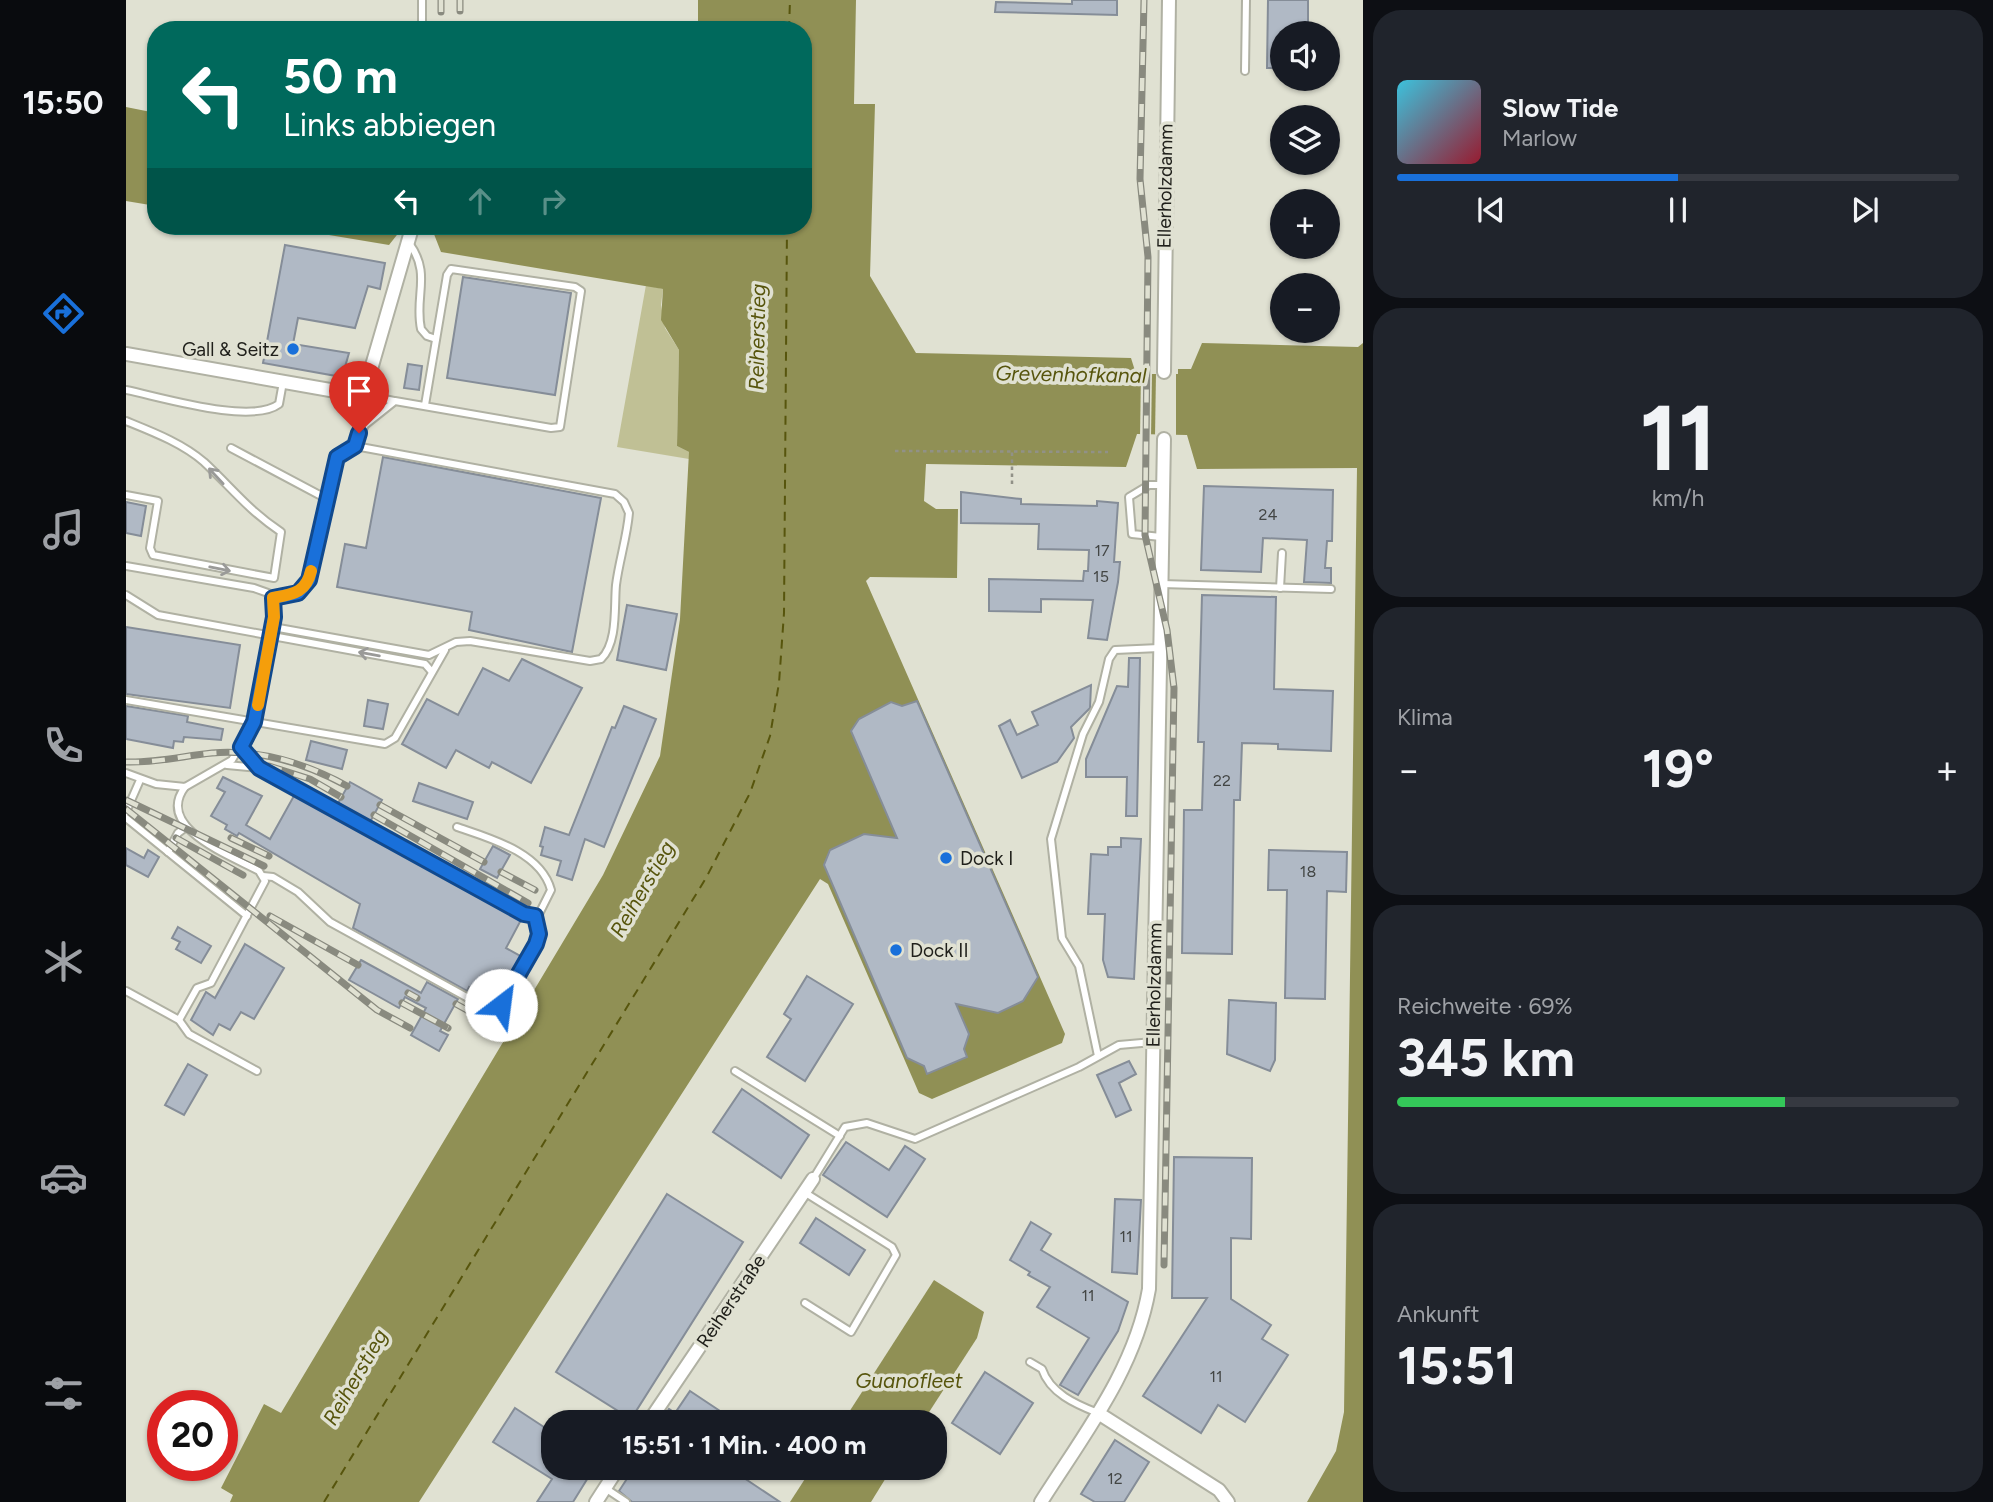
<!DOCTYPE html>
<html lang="de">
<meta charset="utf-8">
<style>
:root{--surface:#171b24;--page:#20242c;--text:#f1f3f6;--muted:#9ea1a6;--line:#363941;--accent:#1970da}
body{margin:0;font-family:Figtree,sans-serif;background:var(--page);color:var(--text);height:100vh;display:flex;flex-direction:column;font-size:26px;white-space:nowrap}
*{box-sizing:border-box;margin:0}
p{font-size:23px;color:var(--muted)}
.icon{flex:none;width:38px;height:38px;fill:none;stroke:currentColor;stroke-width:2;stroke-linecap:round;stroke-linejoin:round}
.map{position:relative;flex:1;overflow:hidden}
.details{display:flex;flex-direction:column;gap:10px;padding:10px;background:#0d0f14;width:630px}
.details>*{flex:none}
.top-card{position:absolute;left:21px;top:21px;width:665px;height:214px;border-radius:28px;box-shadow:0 2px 5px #0004;background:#00695c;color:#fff;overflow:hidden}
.controls{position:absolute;left:1144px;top:21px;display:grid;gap:14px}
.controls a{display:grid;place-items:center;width:70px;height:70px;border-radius:50%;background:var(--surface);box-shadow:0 2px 5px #0004;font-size:35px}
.speed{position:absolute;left:21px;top:1390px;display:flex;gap:14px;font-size:35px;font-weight:700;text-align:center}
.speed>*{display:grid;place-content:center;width:91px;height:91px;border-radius:50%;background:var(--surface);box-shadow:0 2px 5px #0004;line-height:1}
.speed .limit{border:10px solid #d22;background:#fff;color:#111}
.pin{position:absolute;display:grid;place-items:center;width:60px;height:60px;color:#fff;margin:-72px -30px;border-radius:50% 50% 50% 0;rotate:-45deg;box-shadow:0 0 7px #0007}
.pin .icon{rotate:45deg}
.me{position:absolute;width:77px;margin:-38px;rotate:30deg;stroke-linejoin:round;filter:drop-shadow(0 0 5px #0008)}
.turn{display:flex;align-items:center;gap:24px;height:147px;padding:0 21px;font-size:32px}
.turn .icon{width:91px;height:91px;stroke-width:2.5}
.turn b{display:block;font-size:49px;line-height:60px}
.lanes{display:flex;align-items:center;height:66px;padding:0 21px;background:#0003;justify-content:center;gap:35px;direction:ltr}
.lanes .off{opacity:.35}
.big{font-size:52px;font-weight:700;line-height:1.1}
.details .widget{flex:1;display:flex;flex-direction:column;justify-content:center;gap:10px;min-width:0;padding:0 24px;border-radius:28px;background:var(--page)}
.details .dial{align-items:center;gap:0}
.dial b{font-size:91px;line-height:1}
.song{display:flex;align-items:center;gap:21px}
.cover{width:84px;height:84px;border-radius:10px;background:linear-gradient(135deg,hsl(190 70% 55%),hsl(350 70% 35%))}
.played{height:7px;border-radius:4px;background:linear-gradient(90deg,var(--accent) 50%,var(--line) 50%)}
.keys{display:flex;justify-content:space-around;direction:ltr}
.heat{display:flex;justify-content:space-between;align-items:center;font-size:38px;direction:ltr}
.charge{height:10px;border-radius:5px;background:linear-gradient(90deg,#34c759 69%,var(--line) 0)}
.trip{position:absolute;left:415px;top:1410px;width:406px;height:70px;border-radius:28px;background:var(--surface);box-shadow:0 2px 5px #0004;font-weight:700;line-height:70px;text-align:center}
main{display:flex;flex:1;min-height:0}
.tabs{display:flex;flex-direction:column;width:126px;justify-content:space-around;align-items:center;background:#090b0e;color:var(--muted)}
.tabs .icon{width:49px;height:49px}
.tabs .selected{color:var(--accent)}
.tabs b{font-size:32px;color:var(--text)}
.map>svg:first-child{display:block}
.green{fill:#c0c095}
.water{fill:#909055}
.pier{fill:#e0e1d2}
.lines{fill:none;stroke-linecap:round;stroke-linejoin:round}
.ferry{stroke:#57550d;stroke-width:2;stroke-dasharray:9 7;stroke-linecap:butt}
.building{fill:#b0b9c5;stroke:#858d98;stroke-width:2}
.service-casing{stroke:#b0b1a3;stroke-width:10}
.minor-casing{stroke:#b0b1a3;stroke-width:16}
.path{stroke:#919187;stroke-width:2.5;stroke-dasharray:3.5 3.5;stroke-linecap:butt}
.service{stroke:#fff;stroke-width:6}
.minor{stroke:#fff;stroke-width:12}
.rail-casing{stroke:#898a7f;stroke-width:7}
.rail{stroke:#e0e1d2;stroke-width:4.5;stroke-dasharray:13;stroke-linecap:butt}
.oneway{stroke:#9a9a98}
.route-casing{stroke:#10498e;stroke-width:18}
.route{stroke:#1970da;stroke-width:12}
.slow{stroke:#f59e0b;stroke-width:12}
.poi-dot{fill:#1970da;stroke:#e0e1d2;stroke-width:2.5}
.labels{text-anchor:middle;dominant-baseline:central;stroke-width:7;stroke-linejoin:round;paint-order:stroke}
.number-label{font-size:16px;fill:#434645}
.street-label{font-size:19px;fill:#1f1f1a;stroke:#e0e1d2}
.poi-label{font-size:19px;fill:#1f1f1a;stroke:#e0e1d2;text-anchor:start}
.water-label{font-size:21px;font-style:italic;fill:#57550d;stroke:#e0e1d2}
</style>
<main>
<nav class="tabs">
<b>15:50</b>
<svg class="icon selected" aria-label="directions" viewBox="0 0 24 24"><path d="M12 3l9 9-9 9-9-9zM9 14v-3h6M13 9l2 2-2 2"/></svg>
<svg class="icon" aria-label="music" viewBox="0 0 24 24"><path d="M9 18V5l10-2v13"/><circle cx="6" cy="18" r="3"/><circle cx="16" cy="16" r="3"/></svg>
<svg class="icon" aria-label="phone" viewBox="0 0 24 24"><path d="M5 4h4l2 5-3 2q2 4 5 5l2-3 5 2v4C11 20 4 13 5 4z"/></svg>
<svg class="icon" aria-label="climate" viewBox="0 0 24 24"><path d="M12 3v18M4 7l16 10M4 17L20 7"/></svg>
<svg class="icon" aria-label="car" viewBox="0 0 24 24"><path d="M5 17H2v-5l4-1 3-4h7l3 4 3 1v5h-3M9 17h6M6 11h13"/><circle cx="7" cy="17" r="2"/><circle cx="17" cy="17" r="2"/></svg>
<svg class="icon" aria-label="filters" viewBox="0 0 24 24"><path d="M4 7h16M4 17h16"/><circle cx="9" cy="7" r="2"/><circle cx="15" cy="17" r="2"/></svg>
</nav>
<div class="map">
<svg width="1237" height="1502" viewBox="0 0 1237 1502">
<rect width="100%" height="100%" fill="#e0e1d2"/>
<polygon class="green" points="520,285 537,289 535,305 539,328 553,350 551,446 563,452 563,459 491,447"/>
<g class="water">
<polygon points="572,0 730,0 728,104 749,104 744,276 790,353 1005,358 1010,374 1052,374 1052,369 1065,369 1076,343 1232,347 1237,343 1237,1502 1181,1502 1210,1451 1218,1412 1231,468 1071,469 1061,435 1011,434 1000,467 800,464 798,501 810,509 832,509 831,578 744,577 740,581 939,1034 936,1043 806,1099 793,1093 702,884 694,879 293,1502 104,1502 107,1495 95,1488 138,1404 155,1413 477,875 534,756 554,619 563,452 551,446 553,350 535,320 537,289 315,252 306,229 279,226 677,226 677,30 572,30"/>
<polygon points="0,107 30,113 30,206 0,201"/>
<polygon points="149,226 278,226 263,245"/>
<polygon points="808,1280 858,1312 851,1338 796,1423 716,1423"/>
<polygon points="686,1468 766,1468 745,1502 664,1502"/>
</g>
<g class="pier">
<polygon points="1015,372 1026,372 1025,438 1014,438"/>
<polygon points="1030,372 1050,372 1050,438 1029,438"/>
</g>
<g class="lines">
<g class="ferry">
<polyline points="663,30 664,0"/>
<polyline points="198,1502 580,878 624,793 644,736 653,683 658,613 661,226"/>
</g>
</g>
<g class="building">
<polygon points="946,0 991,0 991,15 869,12 870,2 946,4"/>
<polygon points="1142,0 1182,0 1182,33 1157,33 1157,68 1141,68"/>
<polygon points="159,245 259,263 254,289 242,286 229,328 172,318 167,344 223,353 216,377 137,363"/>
<polygon points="337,277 445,293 429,395 321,378"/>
<polygon points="282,364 296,366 293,390 278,388"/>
<polygon points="257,457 475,498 446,652 343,630 346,612 211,587 219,544 240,548"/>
<polygon points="1078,486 1207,490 1206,541 1201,541 1199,568 1205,568 1205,583 1178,582 1181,540 1137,538 1135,572 1075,570"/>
<polygon points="835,492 895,499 895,504 971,506 971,501 992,503 988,562 994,562 992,582 981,640 962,638 967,600 915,599 915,612 863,611 863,579 957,581 958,571 962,571 963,550 912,549 913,524 835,523"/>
<polygon points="0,502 20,506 15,536 0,533"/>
<polygon points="1076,595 1150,597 1148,689 1207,691 1205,751 1152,749 1152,744 1116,743 1114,800 1108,800 1106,954 1056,953 1058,810 1076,810 1078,742 1072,742"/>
<polygon points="501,605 551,614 540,670 491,660"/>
<polygon points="0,627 114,645 104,708 0,694"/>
<polygon points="1003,658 1014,658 1011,816 1000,816 1001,777 960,777 960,759 991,686 1002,687"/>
<polygon points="396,659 456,688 405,783 366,762 363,768 330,750 320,768 276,744 301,699 332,715 357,668 383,681"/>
<polygon points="965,685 964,708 945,727 948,738 931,762 896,778 873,726 884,720 891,735 912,725 906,712"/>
<polygon points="242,700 262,704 257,729 238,726"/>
<polygon points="791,701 912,977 897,1001 872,1013 830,1004 843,1034 838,1049 841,1057 801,1074 798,1066 781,1058 698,865 704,850 738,834 771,838 725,731 733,719 765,702 776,706"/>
<polygon points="0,706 62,716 61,722 97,729 95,740 58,737 57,742 48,741 47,748 0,739"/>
<polygon points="498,706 530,719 478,847 459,839 446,880 431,875 435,861 415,855 417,847 414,846 419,827 443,835 486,727 489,728"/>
<polygon points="185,741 221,750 216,769 180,760"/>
<polygon points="97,777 136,796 120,825 144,839 169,794 395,920 380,948 396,957 380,985 374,982 368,992 358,986 354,994 343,987 341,991 227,928 234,904 113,833 111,836 99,829 101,825 85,816 99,792 91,788"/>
<polygon points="224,782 256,800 244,822 211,805"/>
<polygon points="293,783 347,802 341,819 287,801"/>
<polygon points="995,838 1015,839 1008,979 982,977 977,960 979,914 962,914 965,854 982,855 982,847 995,847"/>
<polygon points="367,846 384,855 371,878 354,869"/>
<polygon points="0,848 18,858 22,850 33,857 22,877 0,865"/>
<polygon points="1143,850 1221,852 1220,892 1201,891 1199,999 1159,998 1161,890 1142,890"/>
<polygon points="52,927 85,946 75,963 50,949 54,942 46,938"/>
<polygon points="119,944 158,968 128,1019 115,1012 104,1030 93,1024 87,1035 65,1020 80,992 89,998"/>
<polygon points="235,960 295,993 301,982 332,999 314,1031 322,1035 313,1051 285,1035 300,1008 279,997 273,1008 223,980"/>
<polygon points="681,976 727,1004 679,1081 641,1057 665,1019 658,1014"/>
<polygon points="1103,1000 1150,1003 1149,1060 1144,1071 1101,1054"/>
<polygon points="1003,1061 1010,1074 993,1083 1005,1110 990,1117 971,1075"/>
<polygon points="62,1064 81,1075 58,1115 39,1105"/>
<polygon points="616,1089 683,1135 655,1178 587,1132"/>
<polygon points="720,1142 763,1170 779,1146 799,1159 761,1217 697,1175"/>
<polygon points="1048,1157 1126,1158 1125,1239 1105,1238 1105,1299 1145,1325 1136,1339 1162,1355 1119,1422 1092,1405 1075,1433 1017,1396 1081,1298 1046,1298"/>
<polygon points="541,1194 617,1242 505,1419 430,1372"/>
<polygon points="989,1199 1015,1200 1011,1274 986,1272"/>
<polygon points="690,1218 739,1250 723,1275 674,1243"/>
<polygon points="905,1222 925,1234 915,1250 1002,1302 992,1331 952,1395 934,1385 963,1338 911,1307 924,1287 902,1275 904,1272 884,1260"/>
<polygon points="859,1372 907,1403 874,1454 826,1423"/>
<polygon points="564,1391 612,1423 534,1423 543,1409 549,1413"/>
<polygon points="389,1408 427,1433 427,1468 468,1468 447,1502 411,1502 426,1479 367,1442"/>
<polygon points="989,1440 1023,1462 998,1502 969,1502 955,1494"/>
<polygon points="508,1468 603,1468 654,1502 506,1502 493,1491"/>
</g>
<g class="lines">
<defs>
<g id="service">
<polyline points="296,0 296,30"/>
<polyline points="1119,71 1120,0"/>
<path d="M283,243C306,274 288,296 295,329L301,336L310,339"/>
<path d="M0,390C35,397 125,425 153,404L157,382"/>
<polyline points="230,393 268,401"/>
<path d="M0,421C27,432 56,443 78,462C106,488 122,510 155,532L148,578L27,555L24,548L32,501L0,495"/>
<polyline points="229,446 239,425 269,401 425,428 434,427 455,291 449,287 325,269 321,275 299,405"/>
<polyline points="105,448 201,499 183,580 172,593 147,598"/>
<polyline points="1035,537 1006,534 1003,497 1023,485 1036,485"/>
<polyline points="0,566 128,588 142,593 150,606 128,722 106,760 59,787 30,784 0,773"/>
<polyline points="1036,584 1205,589"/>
<polyline points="1154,588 1156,553"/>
<polyline points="0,595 32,615 299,664 306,672"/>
<path d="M147,627L303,655L330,642L344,641L464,661L475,659C492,643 488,606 490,585C493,561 501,537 503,513L498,502L489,494L229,446L211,457L201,499"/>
<polyline points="0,700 259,744 269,738 319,650"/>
<path d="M115,747L133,768L398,914H413L425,890C415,852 363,838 331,827"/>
<polyline points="101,765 133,768"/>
<polyline points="0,812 14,780"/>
<polyline points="0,818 121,916"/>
<polyline points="42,852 52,833 60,827"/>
<polyline points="137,876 147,877 172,892 204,922 364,1010 375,1005 410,944 413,934 409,916"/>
<polyline points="0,991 53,1020 63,1034 131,1071"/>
<path d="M53,1020L71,988L85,983L139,881L133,871C106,856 28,828 59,787"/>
<polyline points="972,1056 953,966 936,938 925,839 957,734 973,702 983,659 989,650 1033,648"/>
<polyline points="609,1071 714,1136"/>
<polyline points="687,1179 719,1127 741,1123 789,1139 953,1067 993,1045 1027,1042"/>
<polyline points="678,1192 766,1247 770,1255 725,1332 679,1303"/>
<path d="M904,1362L916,1369C924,1393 949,1404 972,1413"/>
<polyline points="479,1488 500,1502"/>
</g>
<g id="minor">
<polyline points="0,354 221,393 235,390 243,376 286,228"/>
<polyline points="1038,372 1043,0"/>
<polyline points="972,1413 1093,1490 1102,1502"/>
<polyline points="522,1423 687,1179"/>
<polyline points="470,1502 492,1468"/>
<path d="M915,1502C958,1434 1009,1370 1023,1289L1038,439"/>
</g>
</defs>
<use href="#service" class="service-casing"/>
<use href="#minor" class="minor-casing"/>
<g class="path">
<polyline points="769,451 982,452"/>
<polyline points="886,484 886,451"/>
</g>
<use href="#service" class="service"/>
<use href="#minor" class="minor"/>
<defs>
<g id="rail">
<polyline points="1018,0 1014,179 1022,257 1019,535 1041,630 1048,688 1038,1265"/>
<polyline points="334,11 334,0"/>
<polyline points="315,12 315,0"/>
<path d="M0,762C30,763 57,756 86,753C135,749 179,763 221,786"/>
<polyline points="143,766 184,779 215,797"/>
<polyline points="0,800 138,866"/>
<polyline points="254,805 358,862"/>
<polyline points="0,809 251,1010 284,1028"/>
<polyline points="248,815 402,903"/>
<polyline points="50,838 117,875"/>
<polyline points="105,838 143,856"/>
<polyline points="375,872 409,890"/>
<polyline points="144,916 232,965"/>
<polyline points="282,993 291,998"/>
<polyline points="276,1003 322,1028"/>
<polyline points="330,1004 350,1015"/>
</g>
</defs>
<use href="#rail" class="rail-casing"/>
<use href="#rail" class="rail"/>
</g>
<defs><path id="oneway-shaft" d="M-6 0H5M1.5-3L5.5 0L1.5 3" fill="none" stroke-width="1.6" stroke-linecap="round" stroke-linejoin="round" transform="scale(1.75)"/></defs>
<g class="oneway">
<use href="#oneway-shaft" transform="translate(90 476) rotate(-133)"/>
<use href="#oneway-shaft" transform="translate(94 569) rotate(11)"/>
<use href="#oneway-shaft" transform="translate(243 654) rotate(-170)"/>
</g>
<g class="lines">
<defs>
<polyline id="route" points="233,433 229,446 211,457 183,580 172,593 147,598 148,617 128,722 115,747 133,768 398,914 409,916 413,934 410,944 375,1005"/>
</defs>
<use href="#route" class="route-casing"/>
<use href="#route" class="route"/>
<path class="slow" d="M132,705L148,617L147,598C167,594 180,593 185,571"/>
</g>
<g class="poi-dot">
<circle cx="167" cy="349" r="7"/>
<circle cx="820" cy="858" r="7"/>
<circle cx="770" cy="950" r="7"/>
</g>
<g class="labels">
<g class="number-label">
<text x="1142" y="514">24</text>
<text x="976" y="550">17</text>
<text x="975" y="576">15</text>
<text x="1096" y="780">22</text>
<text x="1182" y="871">18</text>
<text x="1000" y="1236">11</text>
<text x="962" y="1295">11</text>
<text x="1090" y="1376">11</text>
<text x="989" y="1478">12</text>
</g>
<g class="street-label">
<text transform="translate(1039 186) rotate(-89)">Ellerholzdamm</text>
<text transform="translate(1028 985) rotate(-89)">Ellerholzdamm</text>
<text transform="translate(605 1301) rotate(-56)">Reiherstraße</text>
</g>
<g class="poi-label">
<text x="153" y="349" text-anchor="end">Gall &amp; Seitz</text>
<text x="834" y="858">Dock I</text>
<text x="784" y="950">Dock II</text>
</g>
<g class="water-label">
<text transform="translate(631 337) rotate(-89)">Reiherstieg</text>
<text transform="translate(945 374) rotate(1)">Grevenhofkanal</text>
<text transform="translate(516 889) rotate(-60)">Reiherstieg</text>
<text transform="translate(229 1377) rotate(-60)">Reiherstieg</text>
<text x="783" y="1380">Guanofleet</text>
</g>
</g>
</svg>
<div class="controls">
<a><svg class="icon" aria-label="sound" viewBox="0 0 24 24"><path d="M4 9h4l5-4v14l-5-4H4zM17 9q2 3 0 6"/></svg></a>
<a><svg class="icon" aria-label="layers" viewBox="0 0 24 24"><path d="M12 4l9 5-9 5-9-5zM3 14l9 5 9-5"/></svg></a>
<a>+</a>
<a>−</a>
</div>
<div class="speed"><div class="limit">20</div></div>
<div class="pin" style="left:233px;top:433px;background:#d93025"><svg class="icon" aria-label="arrive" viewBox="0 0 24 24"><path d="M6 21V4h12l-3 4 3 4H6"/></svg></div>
<svg class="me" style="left:375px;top:1005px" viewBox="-20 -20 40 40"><circle r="19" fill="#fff"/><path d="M0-13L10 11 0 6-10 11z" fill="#1970da"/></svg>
<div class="trip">15:51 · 1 Min. · 400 m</div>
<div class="top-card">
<div class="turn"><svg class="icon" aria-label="left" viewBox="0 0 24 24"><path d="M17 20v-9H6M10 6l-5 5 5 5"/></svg><div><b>50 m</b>Links abbiegen</div></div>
<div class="lanes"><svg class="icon" aria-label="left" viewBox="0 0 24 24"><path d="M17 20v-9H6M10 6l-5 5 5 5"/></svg><svg class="icon off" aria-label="ahead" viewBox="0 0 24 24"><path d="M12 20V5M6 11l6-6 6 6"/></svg><svg class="icon off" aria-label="right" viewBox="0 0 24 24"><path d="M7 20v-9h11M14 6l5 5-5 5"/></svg></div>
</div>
</div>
<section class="details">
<div class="widget">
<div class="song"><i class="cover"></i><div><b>Slow Tide</b><p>Marlow</p></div></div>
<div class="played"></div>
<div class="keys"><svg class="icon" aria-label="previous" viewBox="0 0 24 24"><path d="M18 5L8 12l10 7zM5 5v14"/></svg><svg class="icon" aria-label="pause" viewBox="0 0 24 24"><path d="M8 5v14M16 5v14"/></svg><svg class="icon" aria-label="next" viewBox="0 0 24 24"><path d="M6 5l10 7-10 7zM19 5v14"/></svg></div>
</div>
<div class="widget dial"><b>11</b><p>km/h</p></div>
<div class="widget"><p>Klima</p>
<div class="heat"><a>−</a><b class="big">19°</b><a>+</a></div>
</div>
<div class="widget"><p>Reichweite · 69%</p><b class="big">345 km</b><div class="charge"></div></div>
<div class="widget"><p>Ankunft</p><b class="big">15:51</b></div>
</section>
</main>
